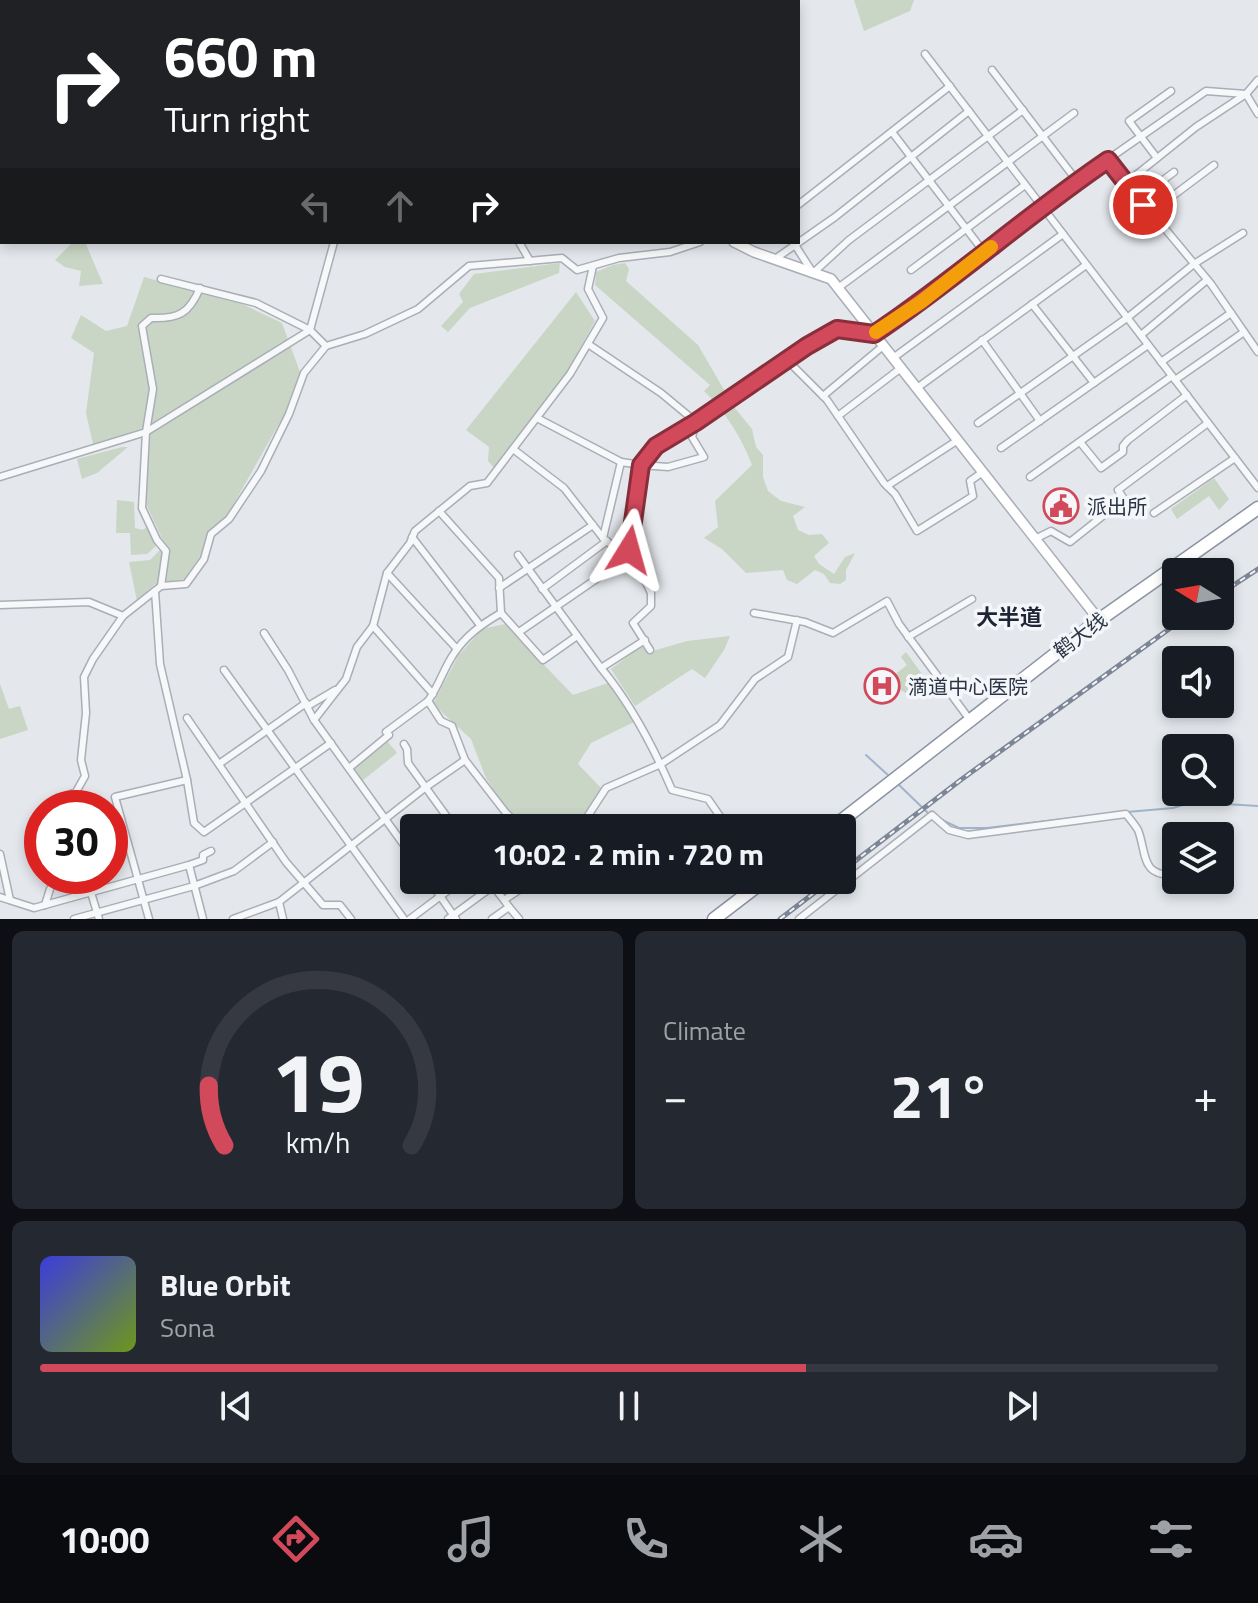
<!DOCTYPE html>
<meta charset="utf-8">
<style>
:root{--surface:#171b24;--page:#242831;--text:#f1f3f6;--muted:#9ea1a6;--line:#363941;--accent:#d1495b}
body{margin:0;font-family:"Titillium Web","Noto Sans SC",sans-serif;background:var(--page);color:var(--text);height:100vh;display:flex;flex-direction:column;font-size:30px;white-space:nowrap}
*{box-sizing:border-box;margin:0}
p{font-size:26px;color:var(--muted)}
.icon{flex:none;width:44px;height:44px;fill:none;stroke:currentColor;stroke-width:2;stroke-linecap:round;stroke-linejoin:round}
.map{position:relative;height:919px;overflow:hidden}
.drawer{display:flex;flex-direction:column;gap:12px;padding:12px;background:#0d0f14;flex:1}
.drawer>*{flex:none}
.banner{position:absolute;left:0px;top:0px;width:800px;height:244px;box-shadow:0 4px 12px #0003;background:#202124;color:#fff;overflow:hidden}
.needle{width:52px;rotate:281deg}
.fabs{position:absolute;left:1162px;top:558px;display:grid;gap:16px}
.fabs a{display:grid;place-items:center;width:72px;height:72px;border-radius:8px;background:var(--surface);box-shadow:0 4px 12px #0003;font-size:40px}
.speed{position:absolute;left:24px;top:790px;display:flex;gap:16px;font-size:40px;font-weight:700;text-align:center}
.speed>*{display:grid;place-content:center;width:104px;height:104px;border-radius:50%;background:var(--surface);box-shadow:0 4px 12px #0003;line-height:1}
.speed .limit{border:12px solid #d22;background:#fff;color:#111}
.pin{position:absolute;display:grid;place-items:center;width:68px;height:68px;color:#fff;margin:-34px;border:4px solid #fff;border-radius:50%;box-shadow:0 2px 8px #0007}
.me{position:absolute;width:88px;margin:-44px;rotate:8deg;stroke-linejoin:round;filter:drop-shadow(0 0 6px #0008)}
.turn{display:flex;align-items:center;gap:28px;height:168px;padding:0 32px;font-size:36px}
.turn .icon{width:104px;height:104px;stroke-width:2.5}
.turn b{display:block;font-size:56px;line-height:68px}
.lanes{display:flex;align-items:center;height:76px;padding:0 32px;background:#0003;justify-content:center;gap:40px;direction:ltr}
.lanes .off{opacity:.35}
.big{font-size:60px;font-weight:700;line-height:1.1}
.drawer .widget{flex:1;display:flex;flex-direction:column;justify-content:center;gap:12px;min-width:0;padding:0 28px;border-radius:12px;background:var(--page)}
.drawer .dial{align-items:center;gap:0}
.dial svg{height:208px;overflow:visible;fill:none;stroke:var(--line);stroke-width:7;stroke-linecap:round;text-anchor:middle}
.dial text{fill:var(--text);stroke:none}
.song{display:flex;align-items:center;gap:24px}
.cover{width:96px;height:96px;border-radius:12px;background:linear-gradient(135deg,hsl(240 70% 55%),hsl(80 70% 35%))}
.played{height:8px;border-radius:4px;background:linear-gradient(90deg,var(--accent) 65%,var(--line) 65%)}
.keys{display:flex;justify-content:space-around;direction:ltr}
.heat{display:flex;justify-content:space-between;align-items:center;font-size:44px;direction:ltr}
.drawer .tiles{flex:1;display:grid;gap:12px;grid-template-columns:1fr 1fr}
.widget:last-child{grid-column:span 2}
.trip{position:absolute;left:400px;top:814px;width:456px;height:80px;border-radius:8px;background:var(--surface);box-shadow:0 4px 12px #0003;font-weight:700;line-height:80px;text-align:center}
.menu{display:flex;height:128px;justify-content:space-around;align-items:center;background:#090b0e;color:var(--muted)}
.menu .icon{width:56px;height:56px}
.menu .active{color:var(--accent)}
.menu b{font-size:36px;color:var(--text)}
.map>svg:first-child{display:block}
.green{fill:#c9d6c5}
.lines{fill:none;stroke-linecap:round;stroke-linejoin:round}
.stream{stroke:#9fb4cc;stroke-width:2}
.street-casing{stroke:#a9aeb7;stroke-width:9}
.secondary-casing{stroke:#a9aeb7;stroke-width:12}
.highway-casing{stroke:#8b94a3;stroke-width:15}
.street{stroke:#f7f8fa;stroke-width:6}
.secondary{stroke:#fff;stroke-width:9}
.highway{stroke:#fff;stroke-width:12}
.rail-casing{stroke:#7d8696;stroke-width:5}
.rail{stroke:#f4f6f9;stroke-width:2;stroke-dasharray:6;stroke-linecap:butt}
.route-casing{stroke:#882f3b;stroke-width:20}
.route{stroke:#d1495b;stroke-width:14}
.slow{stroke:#f59e0b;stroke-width:14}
.labels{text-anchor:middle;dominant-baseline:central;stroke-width:7;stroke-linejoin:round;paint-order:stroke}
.poi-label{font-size:20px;fill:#2b3445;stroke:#f4f6f9;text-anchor:start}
.street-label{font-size:20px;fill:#2b3445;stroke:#f4f6f9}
.neighbourhood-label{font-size:22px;font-weight:bold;fill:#1d2536;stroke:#f4f6f9}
</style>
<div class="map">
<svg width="1258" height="919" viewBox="0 0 1258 919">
<rect width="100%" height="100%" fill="#e4e7ec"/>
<g class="green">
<polygon points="854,0 914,0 910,11 864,31"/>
<polygon points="73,242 85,242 103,284 79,286 81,271 65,267 55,260"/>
<polygon points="560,263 559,273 470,308 448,332 441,326 463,302 459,294 474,274"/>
<path d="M625,263L629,269L626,281L698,345L734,407L752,429L756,447L763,455V477L768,491L781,501L805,507L793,516L798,530L809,535L822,534L829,543L814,556L819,564L834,574L845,557L855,553L846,570V580L840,584L830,583L824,574L815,570L797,584L787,580L783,570L746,573L722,549L704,538L718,527L715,501L752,465C741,436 726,413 704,391L710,385L595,285L596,272L613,265Z"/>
<polygon points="144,277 238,302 282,323 300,372 285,413 228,514 206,536 201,555 184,579 155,584 137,601 129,562 150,560 165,545 147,506 143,428 93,444 86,413 94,353 71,338 81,315 106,331 127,326"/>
<polygon points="576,292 595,321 568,370 494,468 488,461 489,447 466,430"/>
<polygon points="122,447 128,447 97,473 82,479 77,459"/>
<polygon points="1214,478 1229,499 1219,510 1209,496 1177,519 1171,509"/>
<polygon points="117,500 134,502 135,528 142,530 148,527 157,545 147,554 131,555 130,533 116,533"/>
<polygon points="505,624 573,695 608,683 634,722 591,743 578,764 601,788 575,828 529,828 510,814 486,778 471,739 433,704 458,656 482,629"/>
<polygon points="730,636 724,650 705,678 692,669 635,706 611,669 644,644 649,652 687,641"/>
<polygon points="906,652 930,685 910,695 885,682 907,665 901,657"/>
<polygon points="0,684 9,709 20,706 28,730 0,739"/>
<polygon points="388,742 397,753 362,781 353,769"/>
</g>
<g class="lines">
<g class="stream">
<polyline points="866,755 889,776"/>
<polyline points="897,783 929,814"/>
<polyline points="1127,812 1173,808 1192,802 1258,806"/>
<polyline points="942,820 959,828 987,828 1081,817"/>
</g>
<defs>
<g id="street">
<polyline points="94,0 98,2"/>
<polyline points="380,0 390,2"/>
<polyline points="207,2 208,0"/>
<polyline points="282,2 283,0"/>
<polyline points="925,54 1258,488"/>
<polyline points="1258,80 1246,94 1258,114"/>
<polyline points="892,132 984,252"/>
<polyline points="1157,158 1129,121 1171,91"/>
<polyline points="1108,160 1211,284 1258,352"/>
<polyline points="1077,181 1206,91 1246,94"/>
<polyline points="1126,183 1196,127 1246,94"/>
<polyline points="1138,199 1174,172"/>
<polyline points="798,205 950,86"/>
<polyline points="1150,213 1214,165"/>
<polyline points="519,242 530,261"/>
<polyline points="793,242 813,273 849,240 1023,110"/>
<polyline points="775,259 835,217 969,111"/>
<polyline points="911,270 1025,185"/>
<polyline points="161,279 256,303 310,330 334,242"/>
<polyline points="838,288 1074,113"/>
<polyline points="1032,304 1094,383"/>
<polyline points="1141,335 1207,280"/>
<polyline points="982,340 1040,421"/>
<polyline points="893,358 1063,234"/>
<polyline points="788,361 827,400 884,483 895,494 917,531 973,496 970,481 983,472"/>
<polyline points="1161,362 1231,313"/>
<polyline points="1175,380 1244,332"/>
<polyline points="917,388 1086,265"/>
<polyline points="823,396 883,346"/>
<polyline points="838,416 901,368"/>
<polyline points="537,418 621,462"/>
<polyline points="978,423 1127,318 1194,264 1243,233"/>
<polyline points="1080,442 1101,468 1123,452 1123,446 1128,440 1187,395"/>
<polyline points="1001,448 1148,345"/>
<polyline points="513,449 564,488 603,538 639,568 651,593 651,606 633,623 650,650"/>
<polyline points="0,477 146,432 310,330 326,346 365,334 418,309 469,266 562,258 577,270 619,258 670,252 700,242"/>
<polyline points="1030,477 1172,376"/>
<polyline points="887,486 958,440"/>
<polyline points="439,511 499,578 501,613"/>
<polyline points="1154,513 1235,458"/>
<polyline points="412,537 480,625"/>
<polyline points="603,538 621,462 641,465 656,446 696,422 807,346 837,329 874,334 921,302 1077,181 992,70"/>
<polyline points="1035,539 1051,531 1070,542 1124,499 1118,490 1208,423"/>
<polyline points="518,555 601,668 645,640"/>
<polyline points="387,573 457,649"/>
<path d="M161,586L166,551L157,540L142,508L146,432L153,389L142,326L151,318C178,319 189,314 200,288"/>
<polyline points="499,588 593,525"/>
<polyline points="542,589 607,541"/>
<polyline points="155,591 160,664 187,780 194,823 204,832 331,743"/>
<polyline points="0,605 89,602 123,616"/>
<polyline points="754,613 805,622 833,633 887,601 899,624 970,720"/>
<polyline points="373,626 433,694"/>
<polyline points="519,632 627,558 641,465 668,467 704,457 692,437 696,422 661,393 588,344"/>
<polyline points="264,633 288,670 314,720 414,859"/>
<polyline points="908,637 972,599"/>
<path d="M601,668C631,704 653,746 672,790L708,799L728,828"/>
<polyline points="224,670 404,919"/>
<polyline points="308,706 335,690"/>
<polyline points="187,718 286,862 323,905 340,905 351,919"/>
<polyline points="314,720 346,679 357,647 373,626 387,573 410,543 415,531 470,486 487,483 570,374 603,318 588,289 593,266"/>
<polyline points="404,744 407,749 408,763 455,828"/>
<polyline points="219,764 306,703"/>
<polyline points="349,768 389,735 386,732 428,701"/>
<polyline points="64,808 61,798 76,792 85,776 81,760 86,713 84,677 93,659 123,616 161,586 186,584 204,559 211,534 229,519 261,471 289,414 304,373 326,346"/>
<path d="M522,828L506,813L465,760L452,726L441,721L428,701C439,686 443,670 453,655C465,636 482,624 501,613L543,660L577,636"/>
<polyline points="580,828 606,788 661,764 720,725 755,679 788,657 797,620"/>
<polyline points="0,854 10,900"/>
<polyline points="189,865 203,919"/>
<polyline points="86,876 99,919"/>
<polyline points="429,880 456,919"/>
<polyline points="488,880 504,900"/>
<polyline points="0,897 34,908 189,865 203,860 203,855 211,851"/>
<polyline points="279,902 283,919"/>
<polyline points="45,905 50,889"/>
<polyline points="509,907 519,919"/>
<polyline points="74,919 194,886 234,871 273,842"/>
<polyline points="149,919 115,797 187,780"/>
<polyline points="233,919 279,902 426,787 465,760"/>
<polyline points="410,919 462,880"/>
<polyline points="448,919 493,886"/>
<polyline points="492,919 509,907 504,900 534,880"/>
<path d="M799,919L932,815L949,830L968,835L1126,814C1130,819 1135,825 1138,830C1147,853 1140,878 1176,874"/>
</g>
<g id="secondary">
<polyline points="460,0 461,2"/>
<polyline points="734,242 754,252 831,279 1099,620"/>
</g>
<g id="highway">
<polyline points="832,828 1099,620 1258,508"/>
<polyline points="714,919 765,880"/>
</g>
</defs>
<use href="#street" class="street-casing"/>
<use href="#secondary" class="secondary-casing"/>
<use href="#highway" class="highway-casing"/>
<use href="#street" class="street"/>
<use href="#secondary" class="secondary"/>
<use href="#highway" class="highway"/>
<defs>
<g id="rail">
<polyline points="1220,594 1258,569"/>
<polyline points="842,871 962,779 1187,616"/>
<polyline points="780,919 831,880"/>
</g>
</defs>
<use href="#rail" class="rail-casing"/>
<use href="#rail" class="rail"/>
</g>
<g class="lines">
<defs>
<path id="route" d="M629,550L641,465L656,446L696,422L807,346L837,329L874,334C955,280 1027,215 1108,160L1143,205"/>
</defs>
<use href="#route" class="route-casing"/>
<use href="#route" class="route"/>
<polyline class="slow" points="876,332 921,302 991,247"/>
</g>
<defs>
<symbol id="civic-ring" viewBox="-11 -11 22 22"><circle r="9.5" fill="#f4f6f9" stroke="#d1495b" stroke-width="1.5"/><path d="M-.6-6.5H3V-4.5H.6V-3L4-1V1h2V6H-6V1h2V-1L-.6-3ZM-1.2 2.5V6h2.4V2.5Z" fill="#d1495b"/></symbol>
<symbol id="hospital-ring" viewBox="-11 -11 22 22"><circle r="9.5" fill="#f4f6f9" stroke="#d1495b" stroke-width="1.5"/><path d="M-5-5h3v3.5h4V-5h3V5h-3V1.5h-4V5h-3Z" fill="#d1495b"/></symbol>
</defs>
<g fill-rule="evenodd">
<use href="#civic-ring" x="1041" y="486" width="40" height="40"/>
<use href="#hospital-ring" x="862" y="666" width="40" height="40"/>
</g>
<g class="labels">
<g class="poi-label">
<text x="1087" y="506">派出所</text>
<text x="908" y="686">滴道中心医院</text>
</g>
<g class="street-label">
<text transform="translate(1080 635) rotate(-37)">鹤大线</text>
</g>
<g class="neighbourhood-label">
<text x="1009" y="617">大半道</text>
</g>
</g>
</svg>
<div class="fabs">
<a><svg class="needle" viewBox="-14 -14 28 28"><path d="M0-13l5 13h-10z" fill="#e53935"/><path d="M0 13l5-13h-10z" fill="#9ea1a6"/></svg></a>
<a><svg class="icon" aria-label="sound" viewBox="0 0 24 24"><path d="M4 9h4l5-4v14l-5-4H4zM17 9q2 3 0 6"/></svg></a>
<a><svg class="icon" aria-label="search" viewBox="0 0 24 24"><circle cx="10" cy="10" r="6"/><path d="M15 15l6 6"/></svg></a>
<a><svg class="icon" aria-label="layers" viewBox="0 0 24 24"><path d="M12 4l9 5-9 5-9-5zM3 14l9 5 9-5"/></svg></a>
</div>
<div class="speed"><div class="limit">30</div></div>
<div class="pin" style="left:1143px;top:205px;background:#d93025"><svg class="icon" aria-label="arrive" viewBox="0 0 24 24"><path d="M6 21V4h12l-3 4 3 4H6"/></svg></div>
<svg class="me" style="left:629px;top:550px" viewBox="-20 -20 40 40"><path d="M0-17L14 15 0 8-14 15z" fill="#d1495b" stroke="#fff" stroke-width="4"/></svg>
<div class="trip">10:02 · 2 min · 720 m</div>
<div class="banner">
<div class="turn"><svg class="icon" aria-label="right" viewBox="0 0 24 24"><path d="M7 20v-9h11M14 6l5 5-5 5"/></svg><div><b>660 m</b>Turn right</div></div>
<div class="lanes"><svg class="icon off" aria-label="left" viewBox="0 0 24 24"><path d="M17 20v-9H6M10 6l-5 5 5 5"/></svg><svg class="icon off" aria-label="ahead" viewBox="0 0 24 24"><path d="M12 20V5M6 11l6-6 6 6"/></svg><svg class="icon" aria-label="right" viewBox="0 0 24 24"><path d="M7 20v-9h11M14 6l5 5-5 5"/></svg></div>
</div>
</div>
<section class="drawer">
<div class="tiles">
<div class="widget dial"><svg viewBox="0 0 100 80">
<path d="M14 69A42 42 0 1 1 86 69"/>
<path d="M14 69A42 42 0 0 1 8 46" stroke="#d1495b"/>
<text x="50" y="56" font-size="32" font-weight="700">19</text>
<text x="50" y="72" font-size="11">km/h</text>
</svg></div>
<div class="widget"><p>Climate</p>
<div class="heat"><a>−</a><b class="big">21°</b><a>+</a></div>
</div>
<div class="widget">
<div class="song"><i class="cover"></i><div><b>Blue Orbit</b><p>Sona</p></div></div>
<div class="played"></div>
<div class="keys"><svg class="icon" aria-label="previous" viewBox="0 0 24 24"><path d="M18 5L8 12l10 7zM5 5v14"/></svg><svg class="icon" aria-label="pause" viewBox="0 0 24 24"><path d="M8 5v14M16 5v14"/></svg><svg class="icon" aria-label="next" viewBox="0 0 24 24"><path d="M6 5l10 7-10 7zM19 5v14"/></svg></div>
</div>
</div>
</section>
<nav class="menu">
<b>10:00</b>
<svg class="icon active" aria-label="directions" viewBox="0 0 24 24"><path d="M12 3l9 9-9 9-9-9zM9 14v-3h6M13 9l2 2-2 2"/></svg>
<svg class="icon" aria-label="music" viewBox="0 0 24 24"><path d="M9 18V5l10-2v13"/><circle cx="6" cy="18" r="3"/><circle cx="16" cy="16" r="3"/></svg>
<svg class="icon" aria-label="phone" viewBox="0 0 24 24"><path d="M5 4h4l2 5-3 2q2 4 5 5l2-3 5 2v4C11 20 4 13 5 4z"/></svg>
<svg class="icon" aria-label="climate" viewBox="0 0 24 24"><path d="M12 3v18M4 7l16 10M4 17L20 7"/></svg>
<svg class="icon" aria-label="car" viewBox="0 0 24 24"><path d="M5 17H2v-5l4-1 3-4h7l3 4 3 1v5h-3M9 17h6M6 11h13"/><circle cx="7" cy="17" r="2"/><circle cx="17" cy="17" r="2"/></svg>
<svg class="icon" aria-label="filters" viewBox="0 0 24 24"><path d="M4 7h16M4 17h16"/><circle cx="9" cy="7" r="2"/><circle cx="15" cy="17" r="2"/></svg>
</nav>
